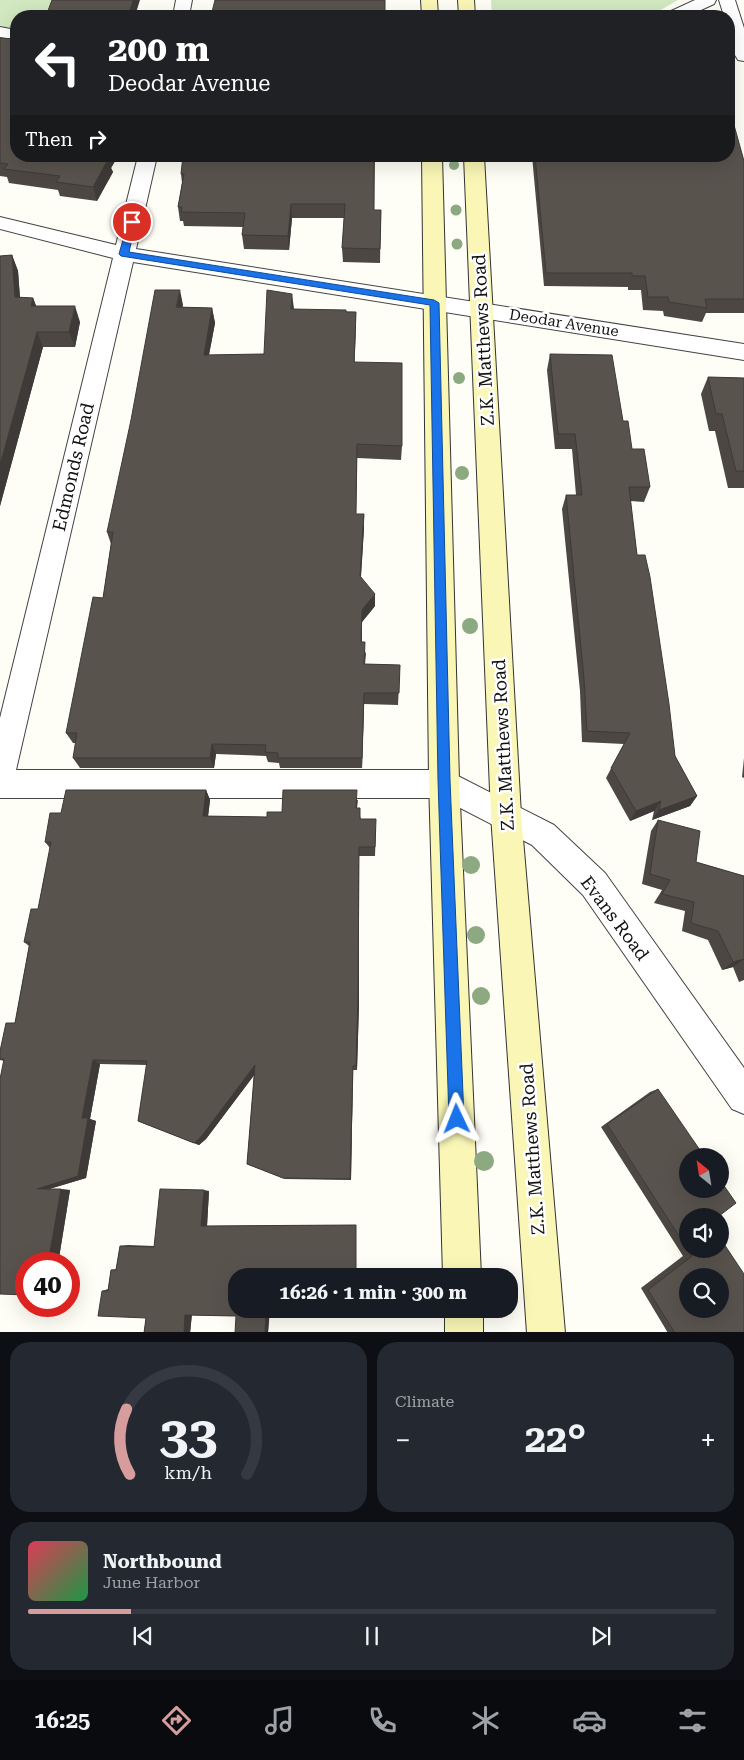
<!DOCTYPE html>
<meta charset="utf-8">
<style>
:root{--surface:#171b24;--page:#242831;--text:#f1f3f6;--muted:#9ea1a6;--line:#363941;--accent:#d79d9d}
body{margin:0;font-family:"Roboto Serif",serif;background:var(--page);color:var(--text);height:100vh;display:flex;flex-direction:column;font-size:19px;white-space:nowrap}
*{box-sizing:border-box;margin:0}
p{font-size:16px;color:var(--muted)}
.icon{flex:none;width:28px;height:28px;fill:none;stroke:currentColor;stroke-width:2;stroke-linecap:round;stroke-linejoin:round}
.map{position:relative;height:1332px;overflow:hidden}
.panel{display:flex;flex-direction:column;gap:10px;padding:10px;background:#0d0f14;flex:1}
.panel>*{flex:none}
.banner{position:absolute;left:10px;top:10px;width:725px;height:152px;border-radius:20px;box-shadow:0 5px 20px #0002;background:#202124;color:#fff;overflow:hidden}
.needle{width:32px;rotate:330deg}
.controls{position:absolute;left:679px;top:1148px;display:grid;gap:10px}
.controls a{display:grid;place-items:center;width:50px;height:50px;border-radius:50%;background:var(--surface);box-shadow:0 5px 20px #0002;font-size:25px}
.speed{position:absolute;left:15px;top:1252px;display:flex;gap:10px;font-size:25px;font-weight:700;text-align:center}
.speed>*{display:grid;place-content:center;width:65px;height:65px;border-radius:50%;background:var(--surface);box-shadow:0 5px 20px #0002;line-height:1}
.speed .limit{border:8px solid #d22;background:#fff;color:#111}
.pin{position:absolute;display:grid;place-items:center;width:42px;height:42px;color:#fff;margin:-21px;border:2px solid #fff;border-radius:50%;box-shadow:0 1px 5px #0007}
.me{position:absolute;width:55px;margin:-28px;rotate:358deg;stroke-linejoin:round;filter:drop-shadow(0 0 4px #0008)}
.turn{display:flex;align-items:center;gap:18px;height:105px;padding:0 15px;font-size:22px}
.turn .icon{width:65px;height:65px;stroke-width:2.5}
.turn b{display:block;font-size:35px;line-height:42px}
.then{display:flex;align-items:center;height:48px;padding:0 15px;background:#0003;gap:10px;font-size:19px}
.big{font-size:38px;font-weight:700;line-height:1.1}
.panel .tile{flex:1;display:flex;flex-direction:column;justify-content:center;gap:8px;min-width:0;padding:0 18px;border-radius:20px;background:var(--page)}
.panel .dial{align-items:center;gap:0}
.dial svg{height:130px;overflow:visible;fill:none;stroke:var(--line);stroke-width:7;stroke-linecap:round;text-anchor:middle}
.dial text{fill:var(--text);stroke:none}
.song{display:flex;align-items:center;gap:15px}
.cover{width:60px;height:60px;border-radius:8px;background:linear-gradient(135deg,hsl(350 70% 55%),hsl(140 70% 35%))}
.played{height:5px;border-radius:2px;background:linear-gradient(90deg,var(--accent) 15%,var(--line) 15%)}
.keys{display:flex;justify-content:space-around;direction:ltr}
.heat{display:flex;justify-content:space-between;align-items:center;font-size:28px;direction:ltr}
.panel .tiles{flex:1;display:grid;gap:10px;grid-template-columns:1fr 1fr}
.tile:last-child{grid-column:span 2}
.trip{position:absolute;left:228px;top:1268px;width:290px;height:50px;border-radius:20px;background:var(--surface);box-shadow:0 5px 20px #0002;font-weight:700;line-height:50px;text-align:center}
.tab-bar{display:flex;height:80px;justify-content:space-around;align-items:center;background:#090b0e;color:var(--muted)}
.tab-bar .icon{width:35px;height:35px}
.tab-bar .active{color:var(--accent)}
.tab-bar b{font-size:22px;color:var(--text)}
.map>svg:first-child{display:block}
.green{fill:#d2e8c0}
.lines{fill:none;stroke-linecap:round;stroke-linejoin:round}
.street-casing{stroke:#444;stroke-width:2}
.secondary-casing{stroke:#333;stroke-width:2}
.street{fill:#fff;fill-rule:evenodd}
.secondary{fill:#f9f6b6;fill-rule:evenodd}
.tree{fill:#8ca982}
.wall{fill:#4d4743}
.shaded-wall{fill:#3e3a37}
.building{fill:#59534e;stroke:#3e3a37;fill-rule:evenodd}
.route{fill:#1a73e8;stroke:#114b97}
.labels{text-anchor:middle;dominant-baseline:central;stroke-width:5;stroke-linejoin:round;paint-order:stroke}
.far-street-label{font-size:15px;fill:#111;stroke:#fff}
.street-label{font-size:18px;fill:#111;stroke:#fff}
</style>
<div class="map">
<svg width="744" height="1333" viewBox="0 0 744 1333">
<rect width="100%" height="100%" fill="#fefdf6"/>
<g class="green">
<polygon points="0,0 58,0 52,16 16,16 16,33 0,30"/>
<polygon points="491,0 678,0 650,16 492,16"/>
</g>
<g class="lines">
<defs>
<g id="street">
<polygon points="176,0 192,0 189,16 173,16"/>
<polygon points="695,0 716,0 714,4 688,16 667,16 669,12"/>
<path d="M719,0H735L744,28V61L738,60C729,47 729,31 729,16H724Z"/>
<polygon points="0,27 16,30 16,40 0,37"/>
<polygon points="138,156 157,156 136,249 744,344 744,360 133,262 16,770 444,770 454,774 554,825 605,873 744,1068 744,1114 732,1109 583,895 532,845 441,798 0,798 0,718 113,258 0,229 0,217 116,245"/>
</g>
<g id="secondary">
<polygon points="421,0 437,0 438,16 422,16"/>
<polygon points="458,0 474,0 475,16 459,16"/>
<polygon points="422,156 442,156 459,780 481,1276 443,1276 429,780"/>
<polygon points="464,156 484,156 521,815 565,1333 527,1333 491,815"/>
<rect x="445" y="1309" width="38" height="24"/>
</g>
</defs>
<use href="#street" class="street-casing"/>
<use href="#secondary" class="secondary-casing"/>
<use href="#street" class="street"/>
<use href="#secondary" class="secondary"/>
</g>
<g class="tree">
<circle cx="454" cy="165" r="5"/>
<circle cx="456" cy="210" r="5.5"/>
<circle cx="457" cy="244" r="5.5"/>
<circle cx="459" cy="378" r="6"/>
<circle cx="462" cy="473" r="7"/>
<circle cx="470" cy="626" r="8"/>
<circle cx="471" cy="865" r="9"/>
<circle cx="476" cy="935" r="9"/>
<circle cx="481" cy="996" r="9"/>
<circle cx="484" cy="1161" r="10"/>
</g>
<g class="wall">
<polygon points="0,38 16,156 118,156 111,168 113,172 97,201 60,196 58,190 9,183 7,177 0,176"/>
<polygon points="183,156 375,156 374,210 381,210 380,263 343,262 342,248 344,218 292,218 289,250 244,249 242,235 243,227 184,226 183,221 180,221 178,207 182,183 181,174"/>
<polygon points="532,156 729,156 744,161 744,313 706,313 702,322 664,316 663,311 643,310 641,290 628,290 628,287 544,286"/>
<polygon points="12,255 18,271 20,297 33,298 36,306 80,322 75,347 43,347 0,506 0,256"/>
<polygon points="183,305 182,307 212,308 215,323 209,355 264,354 294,309 356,312 354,362 402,446 401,460 357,458 356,514 364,514 364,528 361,577 375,606 362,622 362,642 366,654 365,664 400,665 398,705 364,704 362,768 280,768 279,763 268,762 266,756 216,754 214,768 80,768 73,758 76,743 73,743 66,733 103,598 111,544 107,532"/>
<polygon points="550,354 623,421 632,449 650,487 644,502 630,501 637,555 675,756 697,796 690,806 652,820 654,811 630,821 606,778 624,744 582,742 580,691 562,509 566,495 576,495 572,449 555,449 547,370"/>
<polygon points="708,377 744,378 744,488 728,488 715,431 709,431 701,394"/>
<polygon points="744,758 744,778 742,777"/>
<polygon points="206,790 210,800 208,816 267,817 282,812 358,800 357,808 361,819 376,829 375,856 359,856 359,1004 357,1070 353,1070 351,1180 285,1179 247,1164 254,1075 206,1139 199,1145 138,1121 147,1065 100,1064 90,1119 96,1121 86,1178 49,1189 70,1190 58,1264 26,1264 4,1061 0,1060 0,1051 15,1023 29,946 24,942 38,909 50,848 45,842 61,813"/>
<polygon points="658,820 696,862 744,876 744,980 739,982 733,967 722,970 708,940 682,931 685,911 654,903 662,890 642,884 651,831"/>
<polygon points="658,1089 688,1216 744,1333 668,1333 641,1288 683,1256 601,1127 650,1092"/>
<polygon points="209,1191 207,1226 356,1225 236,1309 356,1309 356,1312 269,1313 268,1333 236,1316 192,1315 190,1333 144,1333 146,1318 102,1291 108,1289 111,1270 116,1269 120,1246 128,1245 154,1246"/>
</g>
<g class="shaded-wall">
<polygon points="133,0 140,0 135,16 128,16"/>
<polygon points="106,156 118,156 111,168 113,172 97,201 93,187"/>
<polygon points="291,204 292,218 289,250 288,236"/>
<polygon points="12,255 18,271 21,313 15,297"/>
<polygon points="180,290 183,305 180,322 176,307"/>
<polygon points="292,294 294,309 291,309"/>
<polygon points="33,298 39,313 31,306"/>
<polygon points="75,306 80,322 75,347 69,332"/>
<polygon points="212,308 215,323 206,370 204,355"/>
<polygon points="356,312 356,327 354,377 354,362"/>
<polygon points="37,332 43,347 0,506 0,465"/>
<polygon points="364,514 364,528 360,589 360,576"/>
<polygon points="375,594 375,606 362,622 361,653 362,610"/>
<polygon points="364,693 364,704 362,768 362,758"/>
<polygon points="212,744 216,754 214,768 210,758"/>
<polygon points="206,790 210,800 207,825 203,816"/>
<polygon points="697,796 690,806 652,820 659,810"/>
<polygon points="661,801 654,811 630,821 636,811"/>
<polygon points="359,856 359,1004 357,1070 356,1066"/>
<polygon points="744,959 733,967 722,970 733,962"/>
<polygon points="93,1060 100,1064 90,1119 96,1121 86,1178 46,1190 37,1189 82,1118"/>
<polygon points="255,1065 258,1070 206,1139 199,1145 194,1143"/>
<polygon points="353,1066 353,1070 351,1180 350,1179"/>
<polygon points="61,1189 70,1190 58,1264 48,1264"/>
<polygon points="204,1190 209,1191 207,1226 201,1226"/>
<polygon points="270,1310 268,1333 265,1333 266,1313"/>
<polygon points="192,1312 190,1333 184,1333 185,1315"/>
</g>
<g class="building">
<polygon points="52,0 133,0 128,16 46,16"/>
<polygon points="215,0 385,0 385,16 211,16"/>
<polygon points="0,38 16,39 16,156 106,156 106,157 109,158 93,187 56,182 60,176 4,169 8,164 0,163"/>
<polygon points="729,116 732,118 744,161 744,299 705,299 707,308 669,302 668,297 648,297 645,276 632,276 632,273 546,273 535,156 729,156"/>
<polygon points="183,156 374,156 374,210 381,210 380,249 342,248 345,204 291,204 288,236 242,235 245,213 181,212 182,207 178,207 184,174 181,174"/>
<polygon points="12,255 15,297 33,298 31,306 75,306 69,332 37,332 0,465 0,256"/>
<polygon points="155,290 180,290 176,307 212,308 204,355 264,354 267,290 292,294 291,309 346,310 346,312 356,312 354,362 402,363 402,446 357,444 356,514 364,514 360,576 375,594 362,610 361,642 365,642 364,664 400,665 399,693 364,693 362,758 278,758 278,753 265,752 266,745 212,744 210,758 73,758 77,733 66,733 93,597 103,598 113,532 107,532 131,420"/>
<polygon points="550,354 612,355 623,421 628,421 632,449 644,449 650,487 629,487 637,555 645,555 650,577 669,704 675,756 697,796 659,810 661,801 636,811 611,768 630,733 587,731 584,679 566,495 582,495 575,434 558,434"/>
<polygon points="708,377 744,378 744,471 736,471 722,414 716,414"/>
<polygon points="66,790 206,790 203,816 267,817 267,812 282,812 283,790 357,790 356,808 360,808 360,819 376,819 375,847 359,847 358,998 356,1066 353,1066 350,1179 283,1178 247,1164 255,1065 201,1137 194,1143 138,1121 147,1061 93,1060 82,1118 88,1118 78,1176 37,1189 61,1189 48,1264 26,1264 26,1295 0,1294 0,1079 4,1059 0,1059 0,1051 6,1023 15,1023 30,942 24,942 31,909 38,909 51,842 45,842 50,813 61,813"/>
<polygon points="658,820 700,831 696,862 744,876 744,959 733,962 718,931 691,923 694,902 662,894 670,880 650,874"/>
<path d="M658,1089L704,1156H688V1189H720V1180L736,1203L719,1216H688V1249H720V1238L744,1274V1333H675L648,1290L692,1256L607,1124ZM688,1276H720V1309H688Z"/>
<polygon points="160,1189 204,1190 201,1226 356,1225 356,1276 236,1276 236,1309 356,1309 356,1312 266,1313 265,1333 235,1333 236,1316 185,1315 184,1333 144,1333 146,1318 98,1316 102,1291 108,1291 111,1270 116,1270 120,1246 154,1247"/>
</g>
<polygon class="route" points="132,219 136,222 129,252 434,300 439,303 450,780 464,1119 462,1124 457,1126 452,1124 449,1119 438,780 430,305 121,256 119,254 128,222"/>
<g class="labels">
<g class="far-street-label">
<text transform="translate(564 323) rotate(9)">Deodar Avenue</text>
</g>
<g class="street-label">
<text transform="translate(483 340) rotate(-93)">Z.K. Matthews Road</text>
<text transform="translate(73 467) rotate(-77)">Edmonds Road</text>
<text transform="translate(503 745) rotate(-93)">Z.K. Matthews Road</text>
<text transform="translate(615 918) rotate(53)">Evans Road</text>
<text transform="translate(532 1149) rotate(-94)">Z.K. Matthews Road</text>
</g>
</g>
</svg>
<div class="controls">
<a><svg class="needle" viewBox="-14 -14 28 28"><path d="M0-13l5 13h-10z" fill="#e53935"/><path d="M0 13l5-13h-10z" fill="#9ea1a6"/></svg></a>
<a><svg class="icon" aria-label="sound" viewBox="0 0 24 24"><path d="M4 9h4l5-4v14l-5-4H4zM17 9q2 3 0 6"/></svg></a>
<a><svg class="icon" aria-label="search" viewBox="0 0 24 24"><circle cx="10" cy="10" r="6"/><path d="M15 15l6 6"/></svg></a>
</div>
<div class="speed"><div class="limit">40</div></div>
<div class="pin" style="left:132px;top:222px;background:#d93025"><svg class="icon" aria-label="arrive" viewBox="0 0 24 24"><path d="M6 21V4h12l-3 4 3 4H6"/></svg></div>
<svg class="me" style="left:457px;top:1119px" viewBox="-20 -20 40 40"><path d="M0-17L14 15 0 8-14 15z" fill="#1a73e8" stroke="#fff" stroke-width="4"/></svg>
<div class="trip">16:26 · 1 min · 300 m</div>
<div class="banner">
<div class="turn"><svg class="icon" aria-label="left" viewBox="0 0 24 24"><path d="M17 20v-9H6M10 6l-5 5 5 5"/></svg><div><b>200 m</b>Deodar Avenue</div></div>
<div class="then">Then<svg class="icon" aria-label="right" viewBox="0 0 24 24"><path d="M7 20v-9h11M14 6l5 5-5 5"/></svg></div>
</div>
</div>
<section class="panel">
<div class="tiles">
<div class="tile dial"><svg viewBox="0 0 100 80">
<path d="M14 69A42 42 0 1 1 86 69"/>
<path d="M14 69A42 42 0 0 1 12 29" stroke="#d79d9d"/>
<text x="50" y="56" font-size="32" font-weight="700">33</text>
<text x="50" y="72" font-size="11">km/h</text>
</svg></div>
<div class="tile"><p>Climate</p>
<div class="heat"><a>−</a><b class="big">22°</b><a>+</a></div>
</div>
<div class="tile">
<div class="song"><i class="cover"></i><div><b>Northbound</b><p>June Harbor</p></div></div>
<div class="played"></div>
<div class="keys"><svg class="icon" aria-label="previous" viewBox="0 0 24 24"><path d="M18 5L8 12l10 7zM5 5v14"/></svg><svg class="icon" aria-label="pause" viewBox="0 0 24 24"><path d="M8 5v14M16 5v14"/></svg><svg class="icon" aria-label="next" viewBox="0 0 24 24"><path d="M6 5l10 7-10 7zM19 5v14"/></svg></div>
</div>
</div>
</section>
<nav class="tab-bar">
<b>16:25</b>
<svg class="icon active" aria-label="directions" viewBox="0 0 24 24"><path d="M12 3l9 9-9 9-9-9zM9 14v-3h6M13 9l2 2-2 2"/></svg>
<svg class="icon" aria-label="music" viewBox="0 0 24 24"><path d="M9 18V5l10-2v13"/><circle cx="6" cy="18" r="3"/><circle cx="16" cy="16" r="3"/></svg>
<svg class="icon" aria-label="phone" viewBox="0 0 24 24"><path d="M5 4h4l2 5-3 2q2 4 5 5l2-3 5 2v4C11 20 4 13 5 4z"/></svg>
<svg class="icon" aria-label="climate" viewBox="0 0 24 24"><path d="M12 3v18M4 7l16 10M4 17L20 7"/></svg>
<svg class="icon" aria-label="car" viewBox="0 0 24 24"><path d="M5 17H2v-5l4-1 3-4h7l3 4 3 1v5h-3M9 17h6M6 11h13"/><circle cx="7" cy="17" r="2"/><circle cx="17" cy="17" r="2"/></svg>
<svg class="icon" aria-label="filters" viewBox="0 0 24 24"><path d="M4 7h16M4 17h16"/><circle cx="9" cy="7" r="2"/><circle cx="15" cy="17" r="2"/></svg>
</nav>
